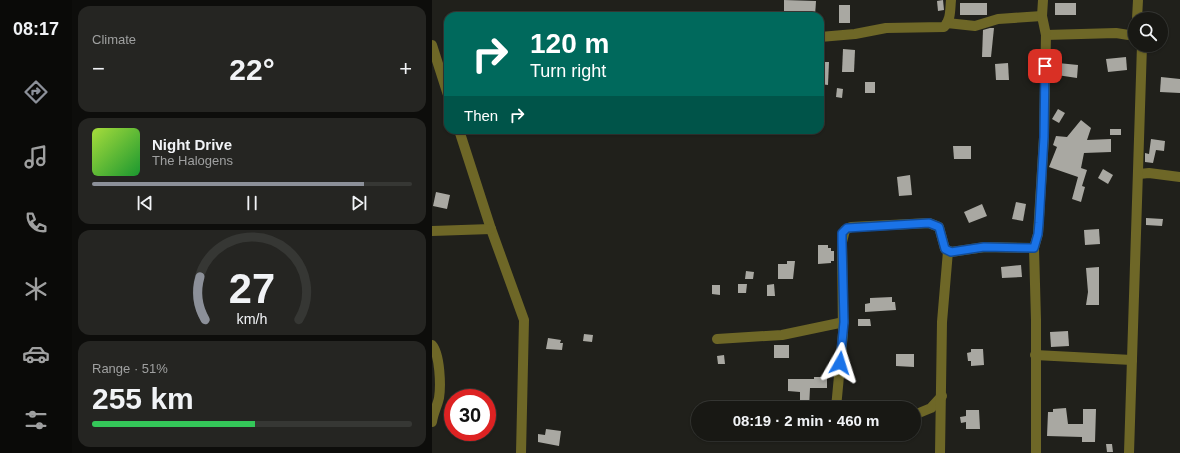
<!DOCTYPE html>
<meta charset="utf-8">
<style>
:root{--surface:#181814;--page:#252522;--text:#f1f3f6;--muted:#9fa0a0;--line:#363734;--accent:#8c9099}
body{margin:0;font-family:Helvetica,sans-serif;background:var(--page);color:var(--text);height:100vh;display:flex;flex-direction:column;font-size:15px;white-space:nowrap}
*{box-sizing:border-box;margin:0}
p{font-size:13px;color:var(--muted)}
.icon{flex:none;width:22px;height:22px;fill:none;stroke:currentColor;stroke-width:2;stroke-linecap:round;stroke-linejoin:round}
.map{position:relative;flex:1;overflow:hidden}
.side{display:flex;flex-direction:column;gap:6px;padding:6px;background:#0d0d0b;width:360px}
.side>*{flex:none}
.guide{position:absolute;left:12px;top:12px;width:380px;height:122px;border-radius:12px;box-shadow:0 1px 3px #0004,0 0 0 1px var(--line);background:#00695c;color:#fff;overflow:hidden}
.controls{position:absolute;left:696px;top:12px;display:grid;gap:8px}
.controls a{display:grid;place-items:center;width:40px;height:40px;border-radius:50%;background:var(--surface);box-shadow:0 1px 3px #0004,0 0 0 1px var(--line);font-size:20px}
.speed{position:absolute;left:12px;top:389px;display:flex;gap:8px;font-size:20px;font-weight:700;text-align:center}
.speed>*{display:grid;place-content:center;width:52px;height:52px;border-radius:50%;background:var(--surface);box-shadow:0 1px 3px #0004,0 0 0 1px var(--line);line-height:1}
.speed .limit{border:6px solid #d22;background:#fff;color:#111}
.pin{position:absolute;display:grid;place-items:center;width:34px;height:34px;color:#fff;margin:-17px;border-radius:8px;box-shadow:0 2px 6px #0006}
.me{position:absolute;width:44px;margin:-22px;rotate:6deg;stroke-linejoin:round;filter:drop-shadow(0 0 3px #0008)}
.turn{display:flex;align-items:center;gap:14px;height:84px;padding:0 20px;font-size:18px}
.turn .icon{width:52px;height:52px;stroke-width:2.5}
.turn b{display:block;font-size:28px;line-height:34px}
.then{display:flex;align-items:center;height:38px;padding:0 20px;background:#0003;gap:8px;font-size:15px}
.big{font-size:30px;font-weight:700;line-height:1.1}
.side .card{flex:1;display:flex;flex-direction:column;justify-content:center;gap:6px;min-width:0;padding:0 14px;border-radius:12px;background:var(--page)}
.side .dial{align-items:center;gap:0}
.dial svg{height:104px;overflow:visible;fill:none;stroke:var(--line);stroke-width:7;stroke-linecap:round;text-anchor:middle}
.dial text{fill:var(--text);stroke:none}
.song{display:flex;align-items:center;gap:12px}
.cover{width:48px;height:48px;border-radius:6px;background:linear-gradient(135deg,hsl(80 70% 55%),hsl(130 70% 35%))}
.played{height:4px;border-radius:2px;background:linear-gradient(90deg,var(--accent) 85%,var(--line) 85%)}
.keys{display:flex;justify-content:space-around;direction:ltr}
.heat{display:flex;justify-content:space-between;align-items:center;font-size:22px;direction:ltr}
.charge{height:6px;border-radius:3px;background:linear-gradient(90deg,#34c759 51%,var(--line) 0)}
.trip{position:absolute;left:259px;top:401px;width:230px;height:40px;border-radius:20px;background:var(--surface);box-shadow:0 1px 3px #0004,0 0 0 1px var(--line);font-weight:700;line-height:40px;text-align:center}
main{display:flex;flex:1;min-height:0}
.tabs{display:flex;flex-direction:column;width:72px;justify-content:space-around;align-items:center;background:#0a0a08;color:var(--muted)}
.tabs .icon{width:28px;height:28px}
.tabs .selected{color:var(--accent)}
.tabs b{font-size:18px;color:var(--text)}
.map>svg:first-child{display:block}
.building{fill:#a9a8a2}
.lines{fill:none;stroke-linecap:round;stroke-linejoin:round}
.minor{stroke:#6e6727;stroke-width:10}
.route-casing{stroke:#114b97;stroke-width:10}
.route{stroke:#1a73e8;stroke-width:7}
</style>
<main>
<nav class="tabs">
<b>08:17</b>
<svg class="icon selected" aria-label="directions" viewBox="0 0 24 24"><path d="M12 3l9 9-9 9-9-9zM9 14v-3h6M13 9l2 2-2 2"/></svg>
<svg class="icon" aria-label="music" viewBox="0 0 24 24"><path d="M9 18V5l10-2v13"/><circle cx="6" cy="18" r="3"/><circle cx="16" cy="16" r="3"/></svg>
<svg class="icon" aria-label="phone" viewBox="0 0 24 24"><path d="M5 4h4l2 5-3 2q2 4 5 5l2-3 5 2v4C11 20 4 13 5 4z"/></svg>
<svg class="icon" aria-label="climate" viewBox="0 0 24 24"><path d="M12 3v18M4 7l16 10M4 17L20 7"/></svg>
<svg class="icon" aria-label="car" viewBox="0 0 24 24"><path d="M5 17H2v-5l4-1 3-4h7l3 4 3 1v5h-3M9 17h6M6 11h13"/><circle cx="7" cy="17" r="2"/><circle cx="17" cy="17" r="2"/></svg>
<svg class="icon" aria-label="filters" viewBox="0 0 24 24"><path d="M4 7h16M4 17h16"/><circle cx="9" cy="7" r="2"/><circle cx="15" cy="17" r="2"/></svg>
</nav>
<section class="side">
<div class="card"><p>Climate</p>
<div class="heat"><a>−</a><b class="big">22°</b><a>+</a></div>
</div>
<div class="card">
<div class="song"><i class="cover"></i><div><b>Night Drive</b><p>The Halogens</p></div></div>
<div class="played"></div>
<div class="keys"><svg class="icon" aria-label="previous" viewBox="0 0 24 24"><path d="M18 5L8 12l10 7zM5 5v14"/></svg><svg class="icon" aria-label="pause" viewBox="0 0 24 24"><path d="M8 5v14M16 5v14"/></svg><svg class="icon" aria-label="next" viewBox="0 0 24 24"><path d="M6 5l10 7-10 7zM19 5v14"/></svg></div>
</div>
<div class="card dial"><svg viewBox="0 0 100 80">
<path d="M14 69A42 42 0 1 1 86 69"/>
<path d="M14 69A42 42 0 0 1 10 36" stroke="#8c9099"/>
<text x="50" y="56" font-size="32" font-weight="700">27</text>
<text x="50" y="72" font-size="11">km/h</text>
</svg></div>
<div class="card"><p>Range · 51%</p><b class="big">255 km</b><div class="charge"></div></div>
</section>
<div class="map">
<svg width="748" height="453" viewBox="0 0 748 453">
<rect width="100%" height="100%" fill="#20201b"/>
<g class="building">
<polygon points="352,0 384,1 383,16 352,16"/>
<polygon points="511,0 512,10 506,11 505,1"/>
<rect x="528" y="3" width="27" height="12"/>
<rect x="623" y="3" width="21" height="12"/>
<rect x="407" y="5" width="11" height="18"/>
<polygon points="558,28 562,28 559,57 550,57 551,30"/>
<polygon points="411,49 423,50 422,72 410,72"/>
<polygon points="694,57 695,70 676,72 674,59"/>
<polygon points="388,62 397,62 396,85 388,84"/>
<polygon points="576,63 577,80 564,80 563,64"/>
<polygon points="626,63 646,65 645,78 625,75 625,73 622,72 623,66 626,66"/>
<polygon points="729,77 748,79 748,93 728,92"/>
<rect x="433" y="82" width="10" height="11"/>
<polygon points="405,88 411,89 410,98 404,97"/>
<polygon points="626,109 633,113 627,123 620,119"/>
<polygon points="649,120 659,128 655,140 679,139 679,152 652,153 649,168 655,170 650,186 653,187 649,202 640,199 646,177 617,167 625,147 621,145 624,136 635,137"/>
<rect x="678" y="129" width="11" height="6"/>
<polygon points="719,139 733,141 732,151 724,150 721,163 713,162 713,153 717,154"/>
<polygon points="521,146 539,146 539,159 522,159"/>
<polygon points="671,169 681,175 676,184 666,178"/>
<polygon points="478,175 480,195 467,196 465,177"/>
<polygon points="4,192 18,195 15,209 1,206"/>
<polygon points="584,202 594,204 591,221 580,219"/>
<polygon points="550,204 555,216 537,223 532,212"/>
<polygon points="714,218 731,219 730,226 714,225"/>
<polygon points="667,229 668,244 653,245 652,230"/>
<polygon points="386,245 396,245 396,248 399,248 399,251 402,251 402,261 399,261 399,263 386,264"/>
<polygon points="355,261 363,261 361,279 346,279 346,264 355,264"/>
<polygon points="589,265 590,277 570,278 569,267"/>
<polygon points="667,267 667,305 654,305 656,292 654,268"/>
<polygon points="314,271 322,272 321,279 313,279"/>
<polygon points="306,284 315,284 314,293 306,293"/>
<polygon points="342,284 343,296 335,296 335,285"/>
<polygon points="280,285 288,285 288,295 280,294"/>
<polygon points="460,297 460,302 463,302 464,310 433,312 433,304 438,303 438,298"/>
<polygon points="426,319 438,319 439,326 426,326"/>
<polygon points="636,331 637,346 619,347 618,332"/>
<polygon points="152,334 161,335 160,342 151,341"/>
<polygon points="116,338 129,340 128,343 131,343 130,350 114,349"/>
<rect x="342" y="345" width="15" height="13"/>
<polygon points="539,349 551,349 552,365 539,366 539,361 536,361 535,353 539,352"/>
<polygon points="464,354 482,354 482,367 464,366"/>
<polygon points="292,355 293,364 286,364 285,356"/>
<polygon points="382,377 395,377 395,388 378,388 377,408 368,408 368,392 356,391 356,379 382,379"/>
<polygon points="634,408 636,424 651,424 651,409 664,409 663,442 650,442 650,437 615,436 616,412 621,412 621,409"/>
<polygon points="534,410 547,410 548,429 534,429 534,422 529,423 528,417 534,416"/>
<polygon points="114,429 129,431 127,446 106,442 106,434 113,435"/>
<polygon points="674,444 680,444 681,452 675,452"/>
</g>
<g class="lines">
<g class="minor">
<polyline points="705,19 706,0"/>
<polyline points="515,23 543,26 566,19 610,16"/>
<polyline points="614,35 684,33 703,36"/>
<path d="M388,37L423,34L454,28L512,27C519,20 518,10 519,0"/>
<polyline points="0,45 16,95"/>
<polyline points="27,130 59,229 92,320 89,453"/>
<polyline points="707,174 717,173 748,177"/>
<polyline points="0,231 59,229"/>
<polyline points="285,339 350,335 412,322"/>
<path d="M0,345C8,354 9,386 7,398C5,407 1,413 0,422"/>
<polyline points="603,355 700,360"/>
<polyline points="404,408 411,333 410,242 413,230 419,227 497,223 507,227 513,249 519,252 553,247 602,248"/>
<polyline points="482,415 499,408 510,396"/>
<polyline points="508,453 510,322 516,251"/>
<polyline points="604,453 604,320 602,248 606,234 612,137 614,35 610,16 611,0"/>
<polyline points="697,453 710,45"/>
</g>
</g>
<g class="lines">
<defs>
<polyline id="route" points="408,363 412,322 410,242 410,233 415,228 497,223 507,227 513,249 519,252 552,247 602,248 606,234 607,223 612,137 613,66"/>
</defs>
<use href="#route" class="route-casing"/>
<use href="#route" class="route"/>
</g>
</svg>
<div class="controls">
<a><svg class="icon" aria-label="search" viewBox="0 0 24 24"><circle cx="10" cy="10" r="6"/><path d="M15 15l6 6"/></svg></a>
</div>
<div class="speed"><div class="limit">30</div></div>
<div class="pin" style="left:613px;top:66px;background:#d93025"><svg class="icon" aria-label="arrive" viewBox="0 0 24 24"><path d="M6 21V4h12l-3 4 3 4H6"/></svg></div>
<svg class="me" style="left:408px;top:363px" viewBox="-20 -20 40 40"><path d="M0-17L14 15 0 8-14 15z" fill="#1a73e8" stroke="#fff" stroke-width="4"/></svg>
<div class="trip">08:19 · 2 min · 460 m</div>
<div class="guide">
<div class="turn"><svg class="icon" aria-label="right" viewBox="0 0 24 24"><path d="M7 20v-9h11M14 6l5 5-5 5"/></svg><div><b>120 m</b>Turn right</div></div>
<div class="then">Then<svg class="icon" aria-label="right" viewBox="0 0 24 24"><path d="M7 20v-9h11M14 6l5 5-5 5"/></svg></div>
</div>
</div>
</main>
